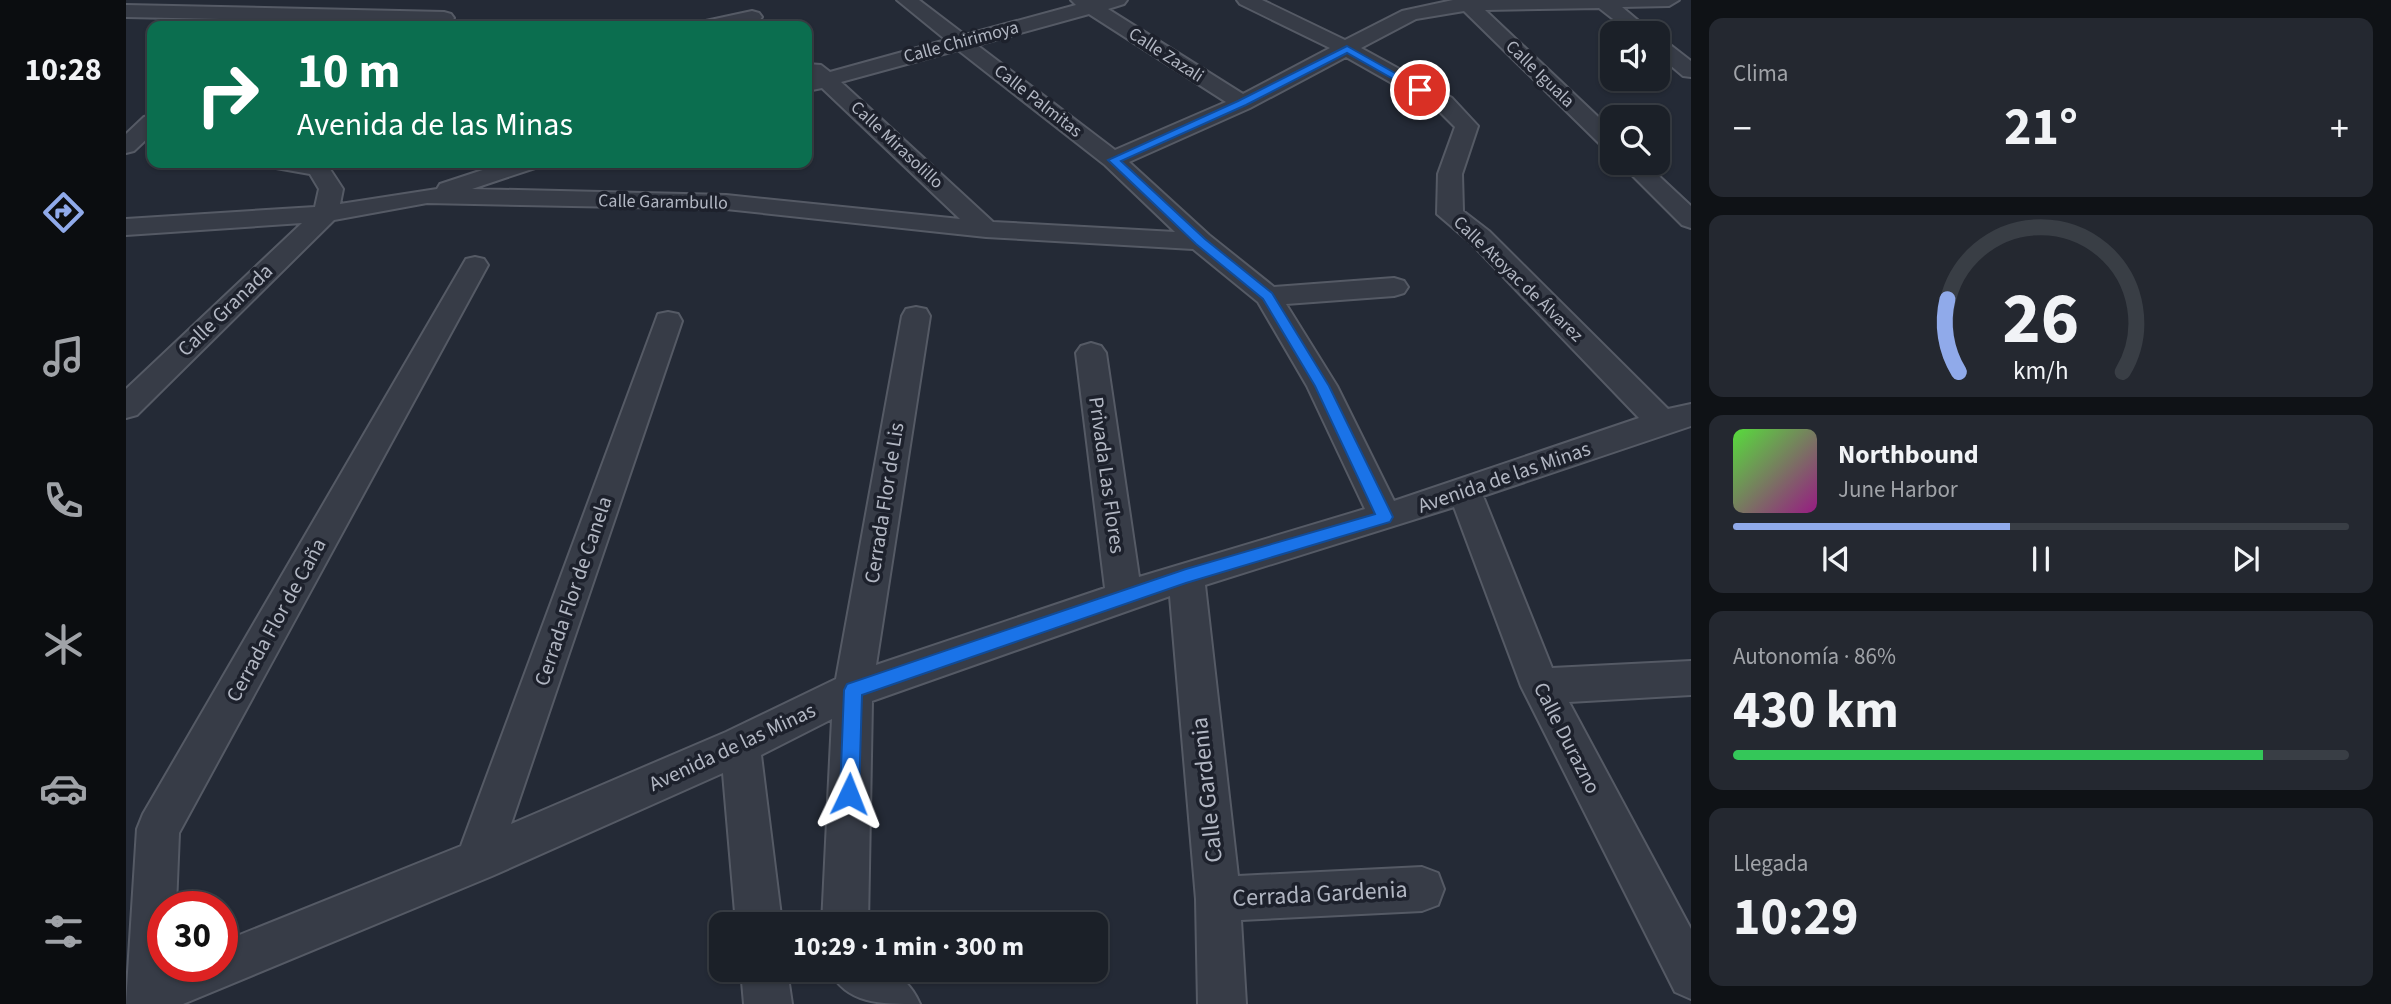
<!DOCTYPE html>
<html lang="es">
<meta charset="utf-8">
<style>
:root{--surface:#1b2028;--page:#242830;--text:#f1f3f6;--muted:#a0a3a8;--line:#393e45;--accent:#90aaea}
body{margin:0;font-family:"Source Sans 3",sans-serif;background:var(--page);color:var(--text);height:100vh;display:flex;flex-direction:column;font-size:26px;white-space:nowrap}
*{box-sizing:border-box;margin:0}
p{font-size:23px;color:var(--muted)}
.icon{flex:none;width:38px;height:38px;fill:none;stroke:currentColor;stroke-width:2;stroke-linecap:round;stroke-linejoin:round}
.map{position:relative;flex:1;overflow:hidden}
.details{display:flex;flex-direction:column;gap:18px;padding:18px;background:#0f1216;width:700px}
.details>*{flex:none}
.banner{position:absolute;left:21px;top:21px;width:665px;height:147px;border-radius:14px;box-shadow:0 2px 5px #0004,0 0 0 2px var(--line);background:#0b6e4f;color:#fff;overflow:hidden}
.controls{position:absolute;left:1474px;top:21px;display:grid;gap:14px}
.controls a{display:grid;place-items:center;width:70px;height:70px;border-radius:14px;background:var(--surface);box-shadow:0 2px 5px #0004,0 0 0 2px var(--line);font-size:35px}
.speed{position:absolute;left:21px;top:891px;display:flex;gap:14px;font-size:35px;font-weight:700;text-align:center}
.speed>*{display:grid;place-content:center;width:91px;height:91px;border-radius:50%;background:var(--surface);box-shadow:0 2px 5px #0004,0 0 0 2px var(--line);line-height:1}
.speed .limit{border:10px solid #d22;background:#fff;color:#111}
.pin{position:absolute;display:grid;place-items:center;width:60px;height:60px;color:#fff;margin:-30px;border:4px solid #fff;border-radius:50%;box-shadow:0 2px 7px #0007}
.me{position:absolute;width:77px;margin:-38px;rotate:2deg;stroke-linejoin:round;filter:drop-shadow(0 0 5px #0008)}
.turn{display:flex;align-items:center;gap:24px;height:147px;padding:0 35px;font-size:32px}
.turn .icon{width:91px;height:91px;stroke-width:2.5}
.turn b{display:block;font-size:49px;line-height:60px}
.big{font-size:52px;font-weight:700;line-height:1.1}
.details .card{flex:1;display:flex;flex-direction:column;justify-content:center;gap:10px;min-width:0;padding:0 24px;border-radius:14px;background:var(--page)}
.details .dial{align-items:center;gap:0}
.dial svg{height:182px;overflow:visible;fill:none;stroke:var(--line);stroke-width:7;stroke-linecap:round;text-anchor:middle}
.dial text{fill:var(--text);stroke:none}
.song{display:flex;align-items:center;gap:21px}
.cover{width:84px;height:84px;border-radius:10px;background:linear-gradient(135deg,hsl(110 70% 55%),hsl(310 70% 35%))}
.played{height:7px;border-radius:4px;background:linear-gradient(90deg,var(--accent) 45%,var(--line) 45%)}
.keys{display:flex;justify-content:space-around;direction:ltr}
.heat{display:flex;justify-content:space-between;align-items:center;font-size:38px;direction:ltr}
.charge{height:10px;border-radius:5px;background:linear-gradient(90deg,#34c759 86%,var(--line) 0)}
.trip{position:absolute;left:583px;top:912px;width:399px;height:70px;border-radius:14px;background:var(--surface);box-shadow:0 2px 5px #0004,0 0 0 2px var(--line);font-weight:700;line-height:70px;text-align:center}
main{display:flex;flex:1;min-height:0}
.menu{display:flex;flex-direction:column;width:126px;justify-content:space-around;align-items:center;background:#0b0d10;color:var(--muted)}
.menu .icon{width:49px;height:49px}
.menu .current{color:var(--accent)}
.menu b{font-size:32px;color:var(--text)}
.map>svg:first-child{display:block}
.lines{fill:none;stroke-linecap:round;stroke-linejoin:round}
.minor-casing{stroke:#555a65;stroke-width:4}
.minor{fill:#373c47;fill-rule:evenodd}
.route{fill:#1a73e8;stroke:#114b97;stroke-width:2}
.labels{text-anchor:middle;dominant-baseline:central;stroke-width:7;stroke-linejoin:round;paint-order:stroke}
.far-street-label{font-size:18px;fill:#b2b7c3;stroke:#1d212c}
.street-label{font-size:21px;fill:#b2b7c3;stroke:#1d212c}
.near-street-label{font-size:24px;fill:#b2b7c3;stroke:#1d212c}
</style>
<main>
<nav class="menu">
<b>10:28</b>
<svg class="icon current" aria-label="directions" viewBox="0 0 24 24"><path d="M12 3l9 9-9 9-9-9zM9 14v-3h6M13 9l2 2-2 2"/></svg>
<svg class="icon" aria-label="music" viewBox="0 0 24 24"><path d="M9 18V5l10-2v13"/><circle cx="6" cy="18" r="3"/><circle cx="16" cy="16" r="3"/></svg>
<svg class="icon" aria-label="phone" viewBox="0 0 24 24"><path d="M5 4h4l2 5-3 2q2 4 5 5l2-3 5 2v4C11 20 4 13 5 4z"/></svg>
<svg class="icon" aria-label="climate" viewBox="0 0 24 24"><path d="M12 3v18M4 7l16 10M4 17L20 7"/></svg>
<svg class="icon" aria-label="car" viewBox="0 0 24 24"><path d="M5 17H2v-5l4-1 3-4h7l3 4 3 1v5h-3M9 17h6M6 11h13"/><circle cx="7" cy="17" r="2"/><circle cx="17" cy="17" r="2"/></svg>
<svg class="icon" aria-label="filters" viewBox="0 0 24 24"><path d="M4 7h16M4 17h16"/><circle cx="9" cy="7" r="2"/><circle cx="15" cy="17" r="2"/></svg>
</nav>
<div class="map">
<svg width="1565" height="1004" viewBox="0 0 1565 1004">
<rect width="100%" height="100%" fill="#242a36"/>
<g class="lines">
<defs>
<g id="minor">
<path d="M771,0H793L839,35L950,5L945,0H1001L998,4L982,9L1117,94L1204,48L1114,4L1111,0H1136L1219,40L1276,11L1327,0H1553L1543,6L1496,7L1527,33H1505L1473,8L1359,10L1486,130V150L1478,148L1338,11L1290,19L1235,48L1326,98L1352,126L1336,174L1337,211L1363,231L1542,409L1565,404V426L1357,496L1426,668L1565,661V695L1443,702L1565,929V999L1549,992L1395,686L1328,507L1079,585L1112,876L1296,867L1312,873L1318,889L1312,905L1296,911L1115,920L1120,1004H1072L1070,899L1044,596L746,701L742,924H696L706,719L635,755L656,924H610L597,773L366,876L57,1004H0L11,829L17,814L340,259L349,257L358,259L362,265L53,833L50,906H37V966H96V942L335,846L532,314L542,312L552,314L556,321L385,824L600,732L710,679L776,316L780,309L790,307L800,309L804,316L750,665L979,588L950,353L955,346L965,343L975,346L980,353L1013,577L1239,509L1181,386L1132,302L1067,249L860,237L600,209L301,203L208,220L11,415L0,418V389L176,223L0,235V219L189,207L193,189L184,174L150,168L146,163H200L217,189L214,204L311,189L314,184L378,163H413L409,168L346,189L600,195L834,219L696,88L681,91V78L685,77L681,74V64L695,65L704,72L820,40ZM963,14L1100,102L989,150L851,45ZM832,50L979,165L1049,232L867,222L715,82ZM1220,57L1310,108L1329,127L1312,174L1311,214L1345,243L1513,418L1268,501L1211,386L1160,304L1268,296L1278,293L1282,287L1278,281L1268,278L1148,287L1083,235L1003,162L1124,108Z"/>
<polygon points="0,5 318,12 325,14 328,18 325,22 318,24 0,17"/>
<polygon points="626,11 633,13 636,17 633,21 610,26 572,26 575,22"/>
<polygon points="1531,38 1538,40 1565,61 1565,77 1557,76 1531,54"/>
<polygon points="26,115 26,134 8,151 0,153 0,134 18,117"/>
<polygon points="1494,163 1519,163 1565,206 1565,228 1556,225"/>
<polygon points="615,970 661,970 666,1004 618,1004"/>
<path d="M703,970C742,966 776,962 794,1004C753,1004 721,1004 703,970Z"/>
</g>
</defs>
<use href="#minor" class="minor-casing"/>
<use href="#minor" class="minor"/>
</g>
<polygon class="route" points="1221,46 1299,90 1290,92 1221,53 1120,105 995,161 1079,239 1146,293 1203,386 1267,517 1264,522 1060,583 736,695 733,794 730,801 723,804 716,801 714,794 718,690 721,684 1060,569 1249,514 1189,386 1137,299 1070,244 982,160 1112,101"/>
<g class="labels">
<g class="far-street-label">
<text transform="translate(835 42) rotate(-15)">Calle Chirimoya</text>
<text transform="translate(1040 55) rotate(33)">Calle Zazali</text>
<text transform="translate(1414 74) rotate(44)">Calle Iguala</text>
<text transform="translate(912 101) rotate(38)">Calle Palmitas</text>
<text transform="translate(771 145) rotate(43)">Calle Mirasolillo</text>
<text transform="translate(537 202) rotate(1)">Calle Garambullo</text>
<text transform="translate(1392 279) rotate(44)">Calle Atoyac de Álvarez</text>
</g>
<g class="street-label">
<text transform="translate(99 310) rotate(-44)">Calle Granada</text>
<text transform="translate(981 475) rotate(82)">Privada Las Flores</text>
<text transform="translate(1378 477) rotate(-19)">Avenida de las Minas</text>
<text transform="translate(758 503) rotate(-81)">Cerrada Flor de Lis</text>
<text transform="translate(447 591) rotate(-71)">Cerrada Flor de Canela</text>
<text transform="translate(150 620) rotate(-61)">Cerrada Flor de Caña</text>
<text transform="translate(1441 738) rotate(63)">Calle Durazno</text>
<text transform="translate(606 747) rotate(-25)">Avenida de las Minas</text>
</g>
<g class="near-street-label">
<text transform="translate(1081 790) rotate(-96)">Calle Gardenia</text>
<text transform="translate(1194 894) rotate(-3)">Cerrada Gardenia</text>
</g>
</g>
</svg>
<div class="controls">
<a><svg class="icon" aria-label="sound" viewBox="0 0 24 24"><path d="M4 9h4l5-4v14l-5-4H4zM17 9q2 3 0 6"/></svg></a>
<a><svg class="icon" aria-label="search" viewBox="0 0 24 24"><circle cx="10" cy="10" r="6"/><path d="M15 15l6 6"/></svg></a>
</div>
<div class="speed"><div class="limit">30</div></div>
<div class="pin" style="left:1294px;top:90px;background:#d93025"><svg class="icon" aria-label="arrive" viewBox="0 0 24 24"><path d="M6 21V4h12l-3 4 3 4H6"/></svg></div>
<svg class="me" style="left:723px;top:794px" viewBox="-20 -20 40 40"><path d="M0-17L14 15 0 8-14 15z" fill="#1a73e8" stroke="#fff" stroke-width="4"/></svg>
<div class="trip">10:29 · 1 min · 300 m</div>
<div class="banner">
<div class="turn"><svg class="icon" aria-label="right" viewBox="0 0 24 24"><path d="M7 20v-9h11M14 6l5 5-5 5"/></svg><div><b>10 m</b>Avenida de las Minas</div></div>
</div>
</div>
<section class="details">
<div class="card"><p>Clima</p>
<div class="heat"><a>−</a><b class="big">21°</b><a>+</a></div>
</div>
<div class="card dial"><svg viewBox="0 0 100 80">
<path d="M14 69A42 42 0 1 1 86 69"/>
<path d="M14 69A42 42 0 0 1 9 37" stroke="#90aaea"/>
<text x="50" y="56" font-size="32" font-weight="700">26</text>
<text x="50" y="72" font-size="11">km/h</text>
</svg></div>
<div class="card">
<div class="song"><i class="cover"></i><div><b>Northbound</b><p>June Harbor</p></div></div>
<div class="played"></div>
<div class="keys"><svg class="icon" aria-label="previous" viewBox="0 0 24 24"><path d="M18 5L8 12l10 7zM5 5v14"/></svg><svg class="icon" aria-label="pause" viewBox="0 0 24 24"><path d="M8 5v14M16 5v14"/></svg><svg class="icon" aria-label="next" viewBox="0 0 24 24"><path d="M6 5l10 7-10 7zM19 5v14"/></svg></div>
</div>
<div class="card"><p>Autonomía · 86%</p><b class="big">430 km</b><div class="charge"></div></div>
<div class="card"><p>Llegada</p><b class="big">10:29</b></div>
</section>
</main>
